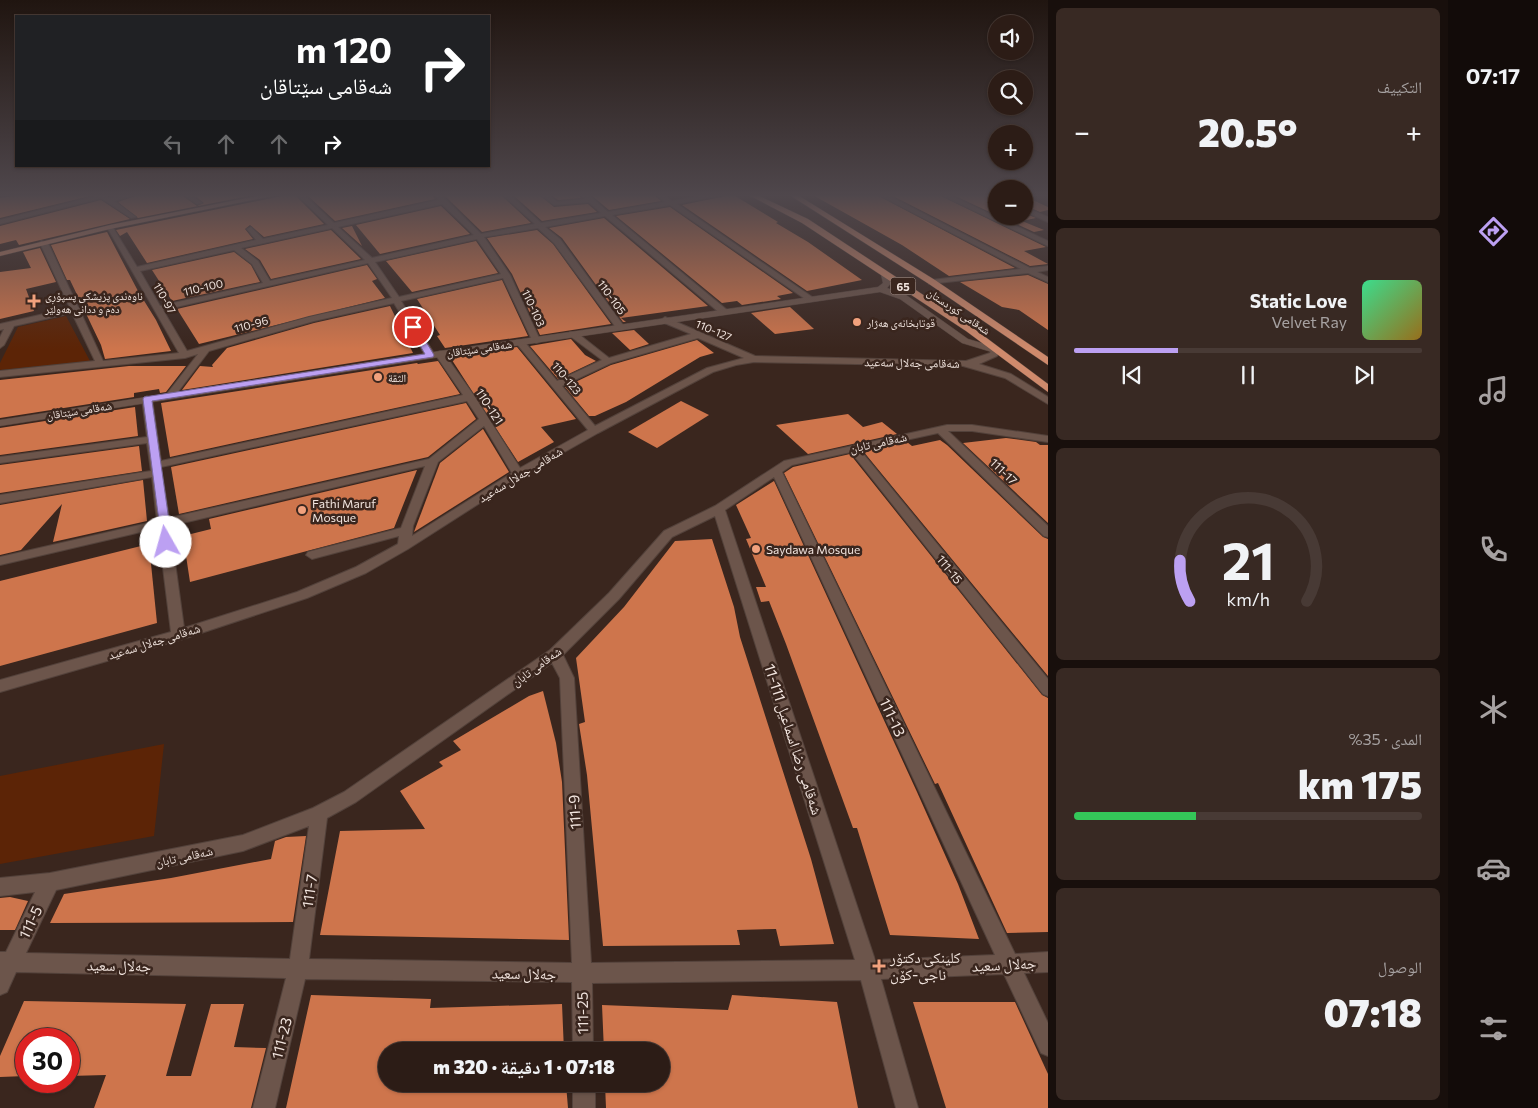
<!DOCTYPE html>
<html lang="ar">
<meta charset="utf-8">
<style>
:root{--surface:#2c1c16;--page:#382923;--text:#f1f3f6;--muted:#a6a1a1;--line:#483a35;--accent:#bca0f2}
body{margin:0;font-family:Commissioner,"Noto Naskh Arabic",sans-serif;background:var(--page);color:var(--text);direction:rtl;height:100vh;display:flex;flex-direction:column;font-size:19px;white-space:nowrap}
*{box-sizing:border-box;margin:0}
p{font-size:16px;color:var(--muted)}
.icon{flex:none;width:28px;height:28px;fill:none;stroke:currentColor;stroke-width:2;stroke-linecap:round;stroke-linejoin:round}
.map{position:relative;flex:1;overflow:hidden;direction:ltr}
.side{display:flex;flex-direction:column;gap:8px;padding:8px;background:#180f0c;width:400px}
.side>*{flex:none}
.hud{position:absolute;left:15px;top:15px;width:475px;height:152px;border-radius:0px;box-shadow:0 1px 4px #0004,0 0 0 1px var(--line);direction:rtl;background:#202124;color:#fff;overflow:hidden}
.tools{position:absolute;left:988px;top:15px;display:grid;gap:10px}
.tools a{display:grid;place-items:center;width:45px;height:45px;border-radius:50%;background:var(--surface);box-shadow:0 1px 4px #0004,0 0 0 1px var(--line);font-size:25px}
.speed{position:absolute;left:15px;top:1028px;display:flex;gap:10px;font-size:25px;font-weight:700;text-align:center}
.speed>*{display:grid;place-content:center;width:65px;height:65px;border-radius:50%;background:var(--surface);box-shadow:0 1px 4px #0004,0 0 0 1px var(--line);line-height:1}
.speed .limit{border:8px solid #d22;background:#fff;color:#111}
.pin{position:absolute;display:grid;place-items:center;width:42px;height:42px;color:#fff;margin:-21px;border:2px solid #fff;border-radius:50%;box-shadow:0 1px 5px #0007}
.me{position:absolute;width:55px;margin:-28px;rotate:353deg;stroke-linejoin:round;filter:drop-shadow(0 0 4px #0008)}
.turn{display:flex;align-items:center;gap:18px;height:105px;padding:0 15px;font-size:22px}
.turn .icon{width:65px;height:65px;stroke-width:2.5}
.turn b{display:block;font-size:35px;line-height:42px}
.lanes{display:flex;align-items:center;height:48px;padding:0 15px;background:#0003;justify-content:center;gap:25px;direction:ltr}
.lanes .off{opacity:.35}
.big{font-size:38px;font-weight:800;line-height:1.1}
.side .card{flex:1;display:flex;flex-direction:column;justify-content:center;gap:8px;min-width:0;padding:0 18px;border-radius:8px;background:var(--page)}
.side .dial{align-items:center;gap:0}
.dial svg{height:130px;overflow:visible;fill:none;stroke:var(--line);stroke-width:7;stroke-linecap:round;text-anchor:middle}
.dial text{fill:var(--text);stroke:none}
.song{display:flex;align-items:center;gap:15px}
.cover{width:60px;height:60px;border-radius:8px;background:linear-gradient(135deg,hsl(150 70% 55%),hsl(40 70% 35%))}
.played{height:5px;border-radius:2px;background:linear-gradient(90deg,var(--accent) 30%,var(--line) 30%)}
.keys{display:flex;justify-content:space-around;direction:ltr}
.heat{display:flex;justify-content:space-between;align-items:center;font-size:28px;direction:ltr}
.charge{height:8px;border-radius:4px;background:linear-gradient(90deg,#34c759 35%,var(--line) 0)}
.trip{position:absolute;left:378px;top:1042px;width:292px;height:50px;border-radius:25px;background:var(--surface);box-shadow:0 1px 4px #0004,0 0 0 1px var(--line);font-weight:800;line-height:50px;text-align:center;direction:rtl}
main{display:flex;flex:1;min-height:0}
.dock{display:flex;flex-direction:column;width:90px;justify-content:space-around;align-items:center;background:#120b09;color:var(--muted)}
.dock .icon{width:35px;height:35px}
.dock .selected{color:var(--accent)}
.dock b{font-size:22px;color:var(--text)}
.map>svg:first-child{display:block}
.green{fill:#5c2406}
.building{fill:#ce754c}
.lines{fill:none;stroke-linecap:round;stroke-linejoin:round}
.minor-casing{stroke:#53423b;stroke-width:2}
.secondary-casing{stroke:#53423b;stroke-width:1}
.primary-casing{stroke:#53423b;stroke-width:1}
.trunk-casing{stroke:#53423b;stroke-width:1}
.minor{fill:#6c554b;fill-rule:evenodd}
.secondary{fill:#6c554b;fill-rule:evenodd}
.primary{fill:#b67d64;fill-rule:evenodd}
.trunk{fill:#cf8a6c;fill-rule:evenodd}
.route{fill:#bca0f2;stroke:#7a689d}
.poi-dot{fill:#f1a17d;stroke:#3a261e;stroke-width:2}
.labels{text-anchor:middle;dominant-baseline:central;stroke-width:5;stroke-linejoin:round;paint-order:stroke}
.shield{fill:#3a261e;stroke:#baaba4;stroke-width:1}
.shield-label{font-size:11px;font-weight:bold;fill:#f1e4de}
.far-street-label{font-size:11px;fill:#f1e4de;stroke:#3a261e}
.far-poi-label{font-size:11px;fill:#f1e4de;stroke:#3a261e;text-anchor:start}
.street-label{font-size:12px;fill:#f1e4de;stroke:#3a261e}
.poi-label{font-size:12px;fill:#f1e4de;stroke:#3a261e;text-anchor:start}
.near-street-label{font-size:15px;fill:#f1e4de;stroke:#3a261e}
.near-poi-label{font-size:15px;fill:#f1e4de;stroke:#3a261e;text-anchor:start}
</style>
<main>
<nav class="dock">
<b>07:17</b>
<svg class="icon selected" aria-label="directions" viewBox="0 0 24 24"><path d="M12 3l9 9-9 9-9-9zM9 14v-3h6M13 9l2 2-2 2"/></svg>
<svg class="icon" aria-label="music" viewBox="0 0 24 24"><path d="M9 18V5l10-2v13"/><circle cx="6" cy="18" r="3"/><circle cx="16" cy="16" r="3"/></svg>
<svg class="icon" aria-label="phone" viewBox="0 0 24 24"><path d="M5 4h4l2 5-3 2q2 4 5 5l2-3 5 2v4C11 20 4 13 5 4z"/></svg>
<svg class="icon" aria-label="climate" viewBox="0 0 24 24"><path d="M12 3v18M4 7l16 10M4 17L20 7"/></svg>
<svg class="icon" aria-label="car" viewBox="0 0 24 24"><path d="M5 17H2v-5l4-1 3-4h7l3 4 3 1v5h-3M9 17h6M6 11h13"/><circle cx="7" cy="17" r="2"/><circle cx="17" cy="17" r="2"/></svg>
<svg class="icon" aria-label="filters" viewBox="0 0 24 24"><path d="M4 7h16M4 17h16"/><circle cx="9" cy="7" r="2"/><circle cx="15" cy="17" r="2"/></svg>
</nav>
<section class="side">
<div class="card"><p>التكييف</p>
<div class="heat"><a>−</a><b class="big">20.5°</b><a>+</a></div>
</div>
<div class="card">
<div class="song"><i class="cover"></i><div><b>Static Love</b><p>Velvet Ray</p></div></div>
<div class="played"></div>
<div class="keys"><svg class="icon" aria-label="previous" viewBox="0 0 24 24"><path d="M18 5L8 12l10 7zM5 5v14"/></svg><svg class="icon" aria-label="pause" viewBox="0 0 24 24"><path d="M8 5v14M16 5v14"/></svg><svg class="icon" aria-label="next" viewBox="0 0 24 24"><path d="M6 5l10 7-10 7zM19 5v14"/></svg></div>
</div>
<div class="card dial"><svg viewBox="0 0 100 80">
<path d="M14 69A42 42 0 1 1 86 69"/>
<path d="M14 69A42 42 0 0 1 8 44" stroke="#bca0f2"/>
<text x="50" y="56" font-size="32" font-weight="700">21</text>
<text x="50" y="72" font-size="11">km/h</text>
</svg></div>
<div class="card"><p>المدى · 35%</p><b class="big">175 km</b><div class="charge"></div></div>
<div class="card"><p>الوصول</p><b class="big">07:18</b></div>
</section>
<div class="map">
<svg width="1048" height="1108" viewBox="0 0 1048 1108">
<rect width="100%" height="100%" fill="#3a261e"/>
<g class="green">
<polygon points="66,316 90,361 0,370 0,363 18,327"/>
<polygon points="164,744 154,836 0,864 0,776"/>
</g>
<g class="building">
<polygon points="30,194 94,194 94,195 0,218 0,198"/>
<polygon points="141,194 180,194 197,206 204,203 192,194 259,194 138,218 118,202"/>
<polygon points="284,194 294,194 324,224 264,237 250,225 245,229 253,239 147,263 127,232 120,236 116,230 282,196"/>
<polygon points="306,194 431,194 435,199 335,221"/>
<polygon points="443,194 500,194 531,223 482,232"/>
<polygon points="512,194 538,194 554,207 588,204 597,212 542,221"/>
<polygon points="550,194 578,194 581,198 558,200"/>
<polygon points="590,194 653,194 661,201 609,210"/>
<polygon points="728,194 732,194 778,222 776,223 808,242 862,280 807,291 682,205 726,196"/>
<polygon points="811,194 875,194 1015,268 949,276 902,245"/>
<polygon points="889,194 937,194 1046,247 1024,251 1048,264 1030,266"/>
<polygon points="951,194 985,194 996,201 996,215"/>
<polygon points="1024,196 1048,207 1048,210 1040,212 1024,205"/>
<polygon points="101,200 130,219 19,245 16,240 0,244 0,226"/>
<polygon points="441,206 470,234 380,254 356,225"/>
<polygon points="670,207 793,293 777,296 781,299 742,305 737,301 722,303 616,216"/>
<polygon points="1024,213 1036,218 1022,221 1044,230 1034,232 999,216 1024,216"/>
<polygon points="604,218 708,306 621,318 626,322 623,322 562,238 549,228"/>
<polygon points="352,226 362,246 342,228"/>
<polygon points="331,230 361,259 271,279 260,260 245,249"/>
<polygon points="537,230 553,244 611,324 540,335 512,274 487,238"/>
<polygon points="107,232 138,291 156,320 171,351 105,359 101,345 70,280 67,280 51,245"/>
<polygon points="476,241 498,273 412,292 386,261"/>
<polygon points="40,248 56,282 26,289 34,311 0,319 0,272 31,268 23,252"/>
<polygon points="234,252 251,265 260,282 172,301 152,270"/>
<polygon points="367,265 377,279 372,281 385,298 199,344 177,309"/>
<polygon points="1028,275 1048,284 1048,330 1019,310 1002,307 960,282"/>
<polygon points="502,280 528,336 445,348 437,336 440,335 417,299"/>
<polygon points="390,306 413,353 182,390 200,366 213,367 212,365 227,348 314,323"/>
<polygon points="790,307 814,329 775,334 751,313"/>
<polygon points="634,330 649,344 630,350 612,333"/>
<polygon points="571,339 585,355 596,361 558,379 530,346"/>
<polygon points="697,340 714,353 700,357 626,402 595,416 589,416 565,387 611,365"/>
<polygon points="517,347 576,419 541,427 554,442 518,462 450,357"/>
<polygon points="438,361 460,394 170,457 161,403 417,363 418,364"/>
<polygon points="129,366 186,366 166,392 160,393 159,389 134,393 134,397 0,418 0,380"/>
<polygon points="681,401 709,415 657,448 628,432"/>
<polygon points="466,403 476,419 428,457 179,514 171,467"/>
<polygon points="135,407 138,436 0,455 0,428"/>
<polygon points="848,414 863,427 882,422 897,434 808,454 776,425"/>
<polygon points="483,429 509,472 414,532 440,463"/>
<polygon points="1006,438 1036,442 1040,445 1048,445 1048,523 963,443"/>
<polygon points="940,440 947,445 1043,537 1048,539 1048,676 863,451 907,442 912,446"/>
<polygon points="139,446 142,471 0,493 0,465"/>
<polygon points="850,454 1042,695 1048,698 1048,932 1007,933 938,783 935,784 784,473 793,467"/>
<polygon points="417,470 394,528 190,582 183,536 211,529 209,519"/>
<polygon points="143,480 147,521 53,542 62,504 21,550 0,555 0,505"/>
<polygon points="774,481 917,792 958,884 979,939 890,935 857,828 853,828 786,644 769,601 761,602 756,587 766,587 746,539 751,538 736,505"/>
<polygon points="712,539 734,607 740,637 811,859 834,944 780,946 776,929 737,930 740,945 603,946 587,775 579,724 585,722 576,658 624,607 675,541"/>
<polygon points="149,544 157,623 0,666 0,581"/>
<polygon points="543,691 556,743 562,782 569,940 320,935 340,831 425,829 400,791 443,766 439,762 461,750 453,741 529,696"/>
<polygon points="306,836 293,922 50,923 64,894 171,878 271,859 275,841 286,837"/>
<polygon points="10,897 28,901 15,930 0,930 0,898"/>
<polygon points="311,995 431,999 430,1008 562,1004 564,1051 386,1051 386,1084 566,1084 568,1108 286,1108"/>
<polygon points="732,995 837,1002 858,1108 606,1108 605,1084 661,1084 661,1051 604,1051 602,1005 728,1010"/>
<polygon points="24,1001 186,1004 166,1076 191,1076 211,1004 244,1004 234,1047 266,1048 251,1108 94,1108 106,1075 69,1076 69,1039 26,1039 26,1076 0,1077 0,1056"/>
<polygon points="913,1002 1015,1002 1048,1074 1048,1108 946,1108"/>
</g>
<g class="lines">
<defs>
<g id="minor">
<polygon points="96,194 103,194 109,198 128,194 139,194 114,201 136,217 131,218 101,198 0,224 0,220 97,196"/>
<polygon points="182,194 189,194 202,203 197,204"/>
<path d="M296,194H303L334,223L439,200L433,194H440L481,234L535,224L502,194H509L541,223L601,213L589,202L554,205L540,194H547L557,202L585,199L580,194H587L608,212L665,202L655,194H662L672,201L712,194H726L677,204L815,299L808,301L670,205L612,215L727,310V314H721L605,216L545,227L560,239L623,325V329H617L554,243L538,228L484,237L510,275L540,340L539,342L536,343L532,340L503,278L401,301L435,355L430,358L425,355L394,303L314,321L209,351L174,397L171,398L166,395L198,354L185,358L0,377V371L95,361L72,313L14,326L4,345L0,348V337L4,329L0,330V324L70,308L40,243L41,241L48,243L78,307L81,309L80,311L103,361L179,353L107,227L108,226H112L137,267L256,240L247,229L251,227L263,239L328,225ZM442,204L474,235L372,258L338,227ZM332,228L365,260L270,281L258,261L241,248ZM477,239L501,274L399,297L375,262ZM234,250L252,264L263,283L160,306L140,271ZM368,263L392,298L309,317L187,351L163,310Z"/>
<polygon points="877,194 885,194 1030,268 1048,266 1048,270 1037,272 1048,277 1048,282 1028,273 929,284 929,280 932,280 1021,269"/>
<polygon points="939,194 947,194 1048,241 1048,246"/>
<polygon points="987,194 996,195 996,199"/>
<polygon points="1024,207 1048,217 1048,222 1024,211"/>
<path d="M665,317L755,356L966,361L990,353L992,348L995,347L1000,350L997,356L979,364L1011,374L1048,397V404L1005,378L963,366L754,362L736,365L713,372L598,433L522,476L408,549L366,573L307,598L183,639L0,692V680L171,632L158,528L0,565V557L157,521L152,477L0,503V495L151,471L147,443L0,463V457L147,437L142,399L147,396L152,399L161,461L463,395L435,354L440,351L443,352L475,397L520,468L588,430L517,344V340H523L557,381L602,360L570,336V332H576L609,358L691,334L662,322L661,320ZM698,338L744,358L707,368L595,426L562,386L611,363ZM467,401L479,419L429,459L169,518L161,467ZM484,426L512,473L412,536L413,526L438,462ZM425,466L401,528L308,552L306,555L312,559L399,536L398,544L356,567L297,592L184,628L170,526Z"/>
<path d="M947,425H972L1048,436V442L972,431H948L1048,526V537L1044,536L938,433L860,450L1048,679V696L1043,694L851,452L792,465L782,472L1015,954L1048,952V972L1024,973L1048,1023V1056L1041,1053L1004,974L881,979L918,1108H896L861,980L592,983L593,1051H573L572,982L305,979L275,1108H253L286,978L16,972L7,992L0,995V952H6L35,892L0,896V878L50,873L243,835L313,808L344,792L550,650L609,593L664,531L715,506L784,461ZM774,477L995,955L875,960L725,510ZM715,516L855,960L591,963L574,678L563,655L619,599L672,537ZM552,663L560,678L572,963L309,959L327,818L356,802ZM309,826L290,959L26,953L56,890L243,851Z"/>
<rect x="573" y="1084" width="22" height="24"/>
</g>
<polygon id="secondary" points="885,271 889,274 891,283 887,288 906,295 968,339 999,348 999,352 995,353 962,343 900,299 880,292 440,357 0,426 0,420 440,351 878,287 883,283 881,274"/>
<polygon id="primary" points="268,194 282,194 110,229 0,256 0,252 110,225"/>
<g id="trunk">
<polygon points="747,194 755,194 808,219 972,327 1048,384 1048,392 966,331 802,223"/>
<polygon points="788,194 796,194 935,280 1048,357 1048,365 929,284"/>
</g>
</defs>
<use href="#minor" class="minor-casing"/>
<use href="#secondary" class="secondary-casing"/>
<use href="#primary" class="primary-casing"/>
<use href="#trunk" class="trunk-casing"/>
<use href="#minor" class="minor"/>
<use href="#secondary" class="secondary"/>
<use href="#primary" class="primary"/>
<use href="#trunk" class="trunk"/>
</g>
<linearGradient id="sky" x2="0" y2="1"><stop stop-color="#201510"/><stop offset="0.56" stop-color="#4f474c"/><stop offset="1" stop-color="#4f474c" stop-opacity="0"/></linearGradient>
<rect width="1048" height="349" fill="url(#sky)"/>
<polygon class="route" points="410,325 416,325 434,355 433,357 152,401 172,542 170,544 162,544 143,399 144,397 425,354 409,327"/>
<g class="poi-dot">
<path d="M31.5 293.5h5v5h5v5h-5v5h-5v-5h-5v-5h5z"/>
<circle cx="857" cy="322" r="5"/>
<circle cx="378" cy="377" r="5"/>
<circle cx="302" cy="510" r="5"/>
<circle cx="756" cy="549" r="5"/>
<path d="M876.5 958.5h5v5h5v5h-5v5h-5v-5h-5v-5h5z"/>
</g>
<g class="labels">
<rect class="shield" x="890.5" y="277.5" width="25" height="17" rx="4"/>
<g class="shield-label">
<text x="903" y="286">65</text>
</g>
<g class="far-street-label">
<text transform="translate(203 287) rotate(-13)">110-100</text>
<text transform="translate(612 297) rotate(54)">110-105</text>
<text transform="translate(165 298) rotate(60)">110-97</text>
<text transform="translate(534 308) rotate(65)">110-103</text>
<text transform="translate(959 311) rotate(34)">شەقامی کوردستان</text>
<text transform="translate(251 324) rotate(-15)">110-96</text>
<text transform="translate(714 330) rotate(23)">110-127</text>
<text transform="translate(479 348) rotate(-8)">شەقامی سێتاقان</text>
<text transform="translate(567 378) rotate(50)">110-123</text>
<text transform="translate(79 410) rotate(-9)">شەقامی سێتاقان</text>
</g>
<g class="far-poi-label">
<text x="45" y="295">ناوەندی پزیشکی پسپۆڕی<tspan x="45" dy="13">دەم و ددانی هەولێر</tspan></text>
<text x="867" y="322">قوتابخانەی هەژار</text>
<text x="388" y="377">الثقة</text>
</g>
<g class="street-label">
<text transform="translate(912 362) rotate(1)">شەقامی جەلال سەعید</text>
<text transform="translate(490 406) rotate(57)">110-121</text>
<text transform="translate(878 442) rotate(-12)">شەقامی تابان</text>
<text transform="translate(1004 471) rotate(44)">111-17</text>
<text transform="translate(520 474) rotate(-31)">شەقامی جەلال سەعید</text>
<text transform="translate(950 569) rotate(51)">111-15</text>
<text transform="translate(154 641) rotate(-17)">شەقامی جەلال سەعید</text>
<text transform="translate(536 666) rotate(-36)">شەقامی تابان</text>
<text transform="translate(184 856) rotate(-12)">شەقامی تابان</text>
</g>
<g class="poi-label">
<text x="312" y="503">Fathi Maruf<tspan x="312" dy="14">Mosque</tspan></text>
<text x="766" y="549">Saydawa Mosque</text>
</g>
<g class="near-street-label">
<text transform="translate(893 717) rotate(65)">111-13</text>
<text transform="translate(794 739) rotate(72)">شەقامی رضا اسماعيل 111-11</text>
<text transform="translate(574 812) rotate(-93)">111-9</text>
<text transform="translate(309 891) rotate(-82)">111-7</text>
<text transform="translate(30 922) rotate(-64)">111-5</text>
<text transform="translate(1004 964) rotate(-3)">جه‌لال سعید</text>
<text transform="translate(119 965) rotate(1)">جه‌لال سعید</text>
<text transform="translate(524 973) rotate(1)">جه‌لال سعید</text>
<text transform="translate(582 1013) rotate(-91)">111-25</text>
<text transform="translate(281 1038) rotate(-76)">111-23</text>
</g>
<g class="near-poi-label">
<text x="890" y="957">کلینکی دکتۆر<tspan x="890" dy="17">ناجی-كۆن</tspan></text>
</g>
</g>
</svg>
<div class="tools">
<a><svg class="icon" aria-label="sound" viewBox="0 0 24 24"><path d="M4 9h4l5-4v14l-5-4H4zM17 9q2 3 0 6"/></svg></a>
<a><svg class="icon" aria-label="search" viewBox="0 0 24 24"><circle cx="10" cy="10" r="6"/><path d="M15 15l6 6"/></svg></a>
<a>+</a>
<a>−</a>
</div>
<div class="speed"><div class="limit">30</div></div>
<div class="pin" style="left:413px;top:327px;background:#d93025"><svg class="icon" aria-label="arrive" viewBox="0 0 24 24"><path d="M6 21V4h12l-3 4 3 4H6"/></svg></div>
<svg class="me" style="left:166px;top:542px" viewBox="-20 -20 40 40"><circle r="19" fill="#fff"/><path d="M0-13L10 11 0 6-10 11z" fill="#bca0f2"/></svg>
<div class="trip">07:18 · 1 دقيقة · 320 m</div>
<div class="hud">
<div class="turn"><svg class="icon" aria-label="right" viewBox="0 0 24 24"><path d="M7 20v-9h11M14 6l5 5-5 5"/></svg><div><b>120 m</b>شەقامی سێتاقان</div></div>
<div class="lanes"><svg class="icon off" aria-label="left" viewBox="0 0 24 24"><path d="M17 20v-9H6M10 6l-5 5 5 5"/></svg><svg class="icon off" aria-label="ahead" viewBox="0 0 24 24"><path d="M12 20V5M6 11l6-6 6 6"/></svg><svg class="icon off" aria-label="ahead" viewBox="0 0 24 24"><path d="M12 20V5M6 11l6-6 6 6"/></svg><svg class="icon" aria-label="right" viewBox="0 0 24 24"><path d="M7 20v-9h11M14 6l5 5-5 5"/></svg></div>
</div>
</div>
</main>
